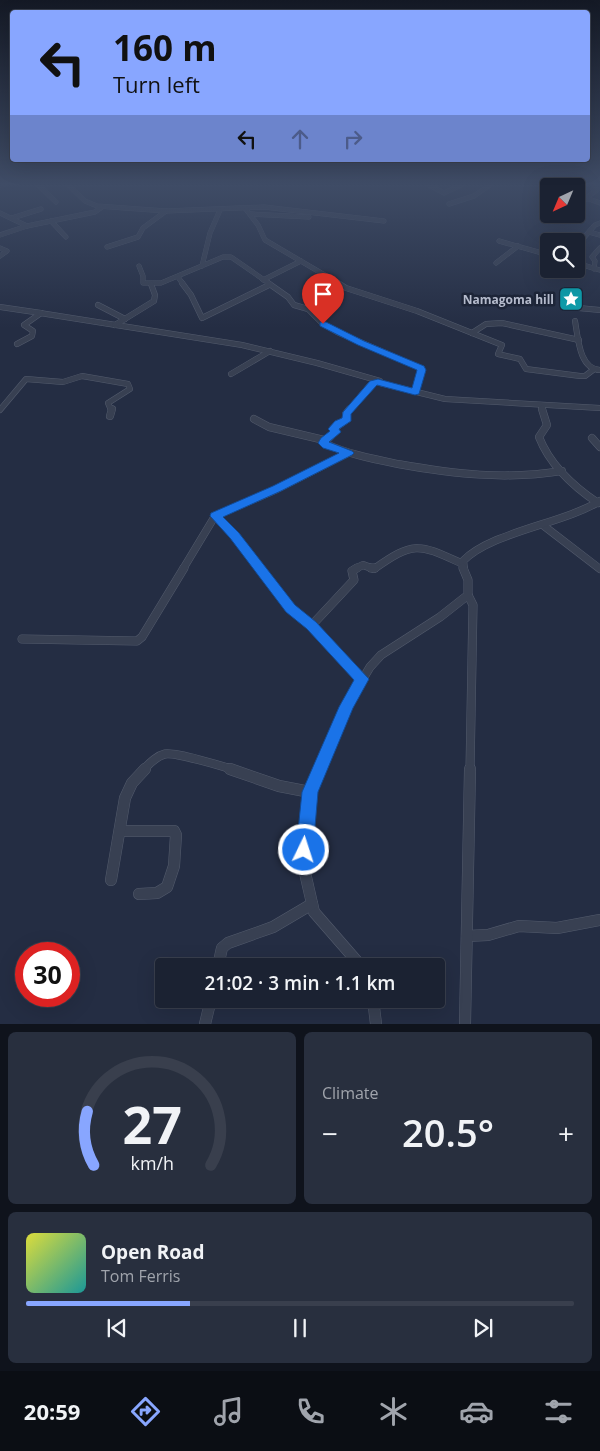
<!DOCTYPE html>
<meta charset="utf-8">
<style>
:root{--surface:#1b2232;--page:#282f3e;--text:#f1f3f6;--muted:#a0a4ac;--line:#393f4d;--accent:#88a6ff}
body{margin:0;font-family:"Open Sans",sans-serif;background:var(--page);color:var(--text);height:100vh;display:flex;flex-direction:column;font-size:19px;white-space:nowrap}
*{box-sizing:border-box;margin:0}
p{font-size:16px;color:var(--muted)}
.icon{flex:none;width:28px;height:28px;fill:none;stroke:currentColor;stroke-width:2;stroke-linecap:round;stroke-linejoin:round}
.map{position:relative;height:1024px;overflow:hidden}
.details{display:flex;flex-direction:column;gap:8px;padding:8px;background:#0f131c;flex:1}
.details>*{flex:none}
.banner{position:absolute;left:10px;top:10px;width:580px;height:152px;border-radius:5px;box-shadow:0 5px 20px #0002,0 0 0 1px var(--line);background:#88a6ff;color:#111;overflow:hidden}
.needle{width:32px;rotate:224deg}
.tools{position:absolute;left:540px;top:178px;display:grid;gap:10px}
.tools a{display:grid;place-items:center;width:45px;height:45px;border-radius:5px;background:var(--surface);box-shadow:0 5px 20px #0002,0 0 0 1px var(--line);font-size:25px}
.speed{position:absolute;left:15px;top:942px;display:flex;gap:10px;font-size:25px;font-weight:700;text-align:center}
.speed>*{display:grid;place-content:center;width:65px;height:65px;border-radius:50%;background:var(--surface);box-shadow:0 5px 20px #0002,0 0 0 1px var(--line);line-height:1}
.speed .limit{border:8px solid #d22;background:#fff;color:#111}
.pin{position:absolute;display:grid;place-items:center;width:42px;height:42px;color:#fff;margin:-51px -21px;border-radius:50% 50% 50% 0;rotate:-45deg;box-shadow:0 0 5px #0007}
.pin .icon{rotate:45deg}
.me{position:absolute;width:55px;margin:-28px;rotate:4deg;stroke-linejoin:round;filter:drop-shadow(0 0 4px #0008)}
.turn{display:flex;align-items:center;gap:18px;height:105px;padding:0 20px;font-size:22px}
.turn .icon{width:65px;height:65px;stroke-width:2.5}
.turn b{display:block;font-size:35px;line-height:42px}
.lanes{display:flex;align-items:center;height:48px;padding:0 20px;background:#0003;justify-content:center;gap:25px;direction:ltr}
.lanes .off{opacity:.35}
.big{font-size:38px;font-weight:600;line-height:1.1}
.details .widget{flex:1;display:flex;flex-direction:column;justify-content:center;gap:8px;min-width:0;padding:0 18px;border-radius:8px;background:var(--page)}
.details .dial{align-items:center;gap:0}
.dial svg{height:130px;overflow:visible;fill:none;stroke:var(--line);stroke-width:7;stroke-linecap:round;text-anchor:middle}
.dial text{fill:var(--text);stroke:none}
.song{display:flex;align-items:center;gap:15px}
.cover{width:60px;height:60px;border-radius:8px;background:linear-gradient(135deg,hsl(60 70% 55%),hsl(180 70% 35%))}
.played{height:5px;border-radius:2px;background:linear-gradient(90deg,var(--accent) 30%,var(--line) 30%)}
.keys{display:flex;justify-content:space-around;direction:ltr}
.heat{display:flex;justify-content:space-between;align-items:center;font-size:28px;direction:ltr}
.details .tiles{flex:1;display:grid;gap:8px;grid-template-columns:1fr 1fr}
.widget:last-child{grid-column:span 2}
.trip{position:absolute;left:155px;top:958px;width:290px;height:50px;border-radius:5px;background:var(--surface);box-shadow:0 5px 20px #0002,0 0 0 1px var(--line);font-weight:600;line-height:50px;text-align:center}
.tabs{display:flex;height:80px;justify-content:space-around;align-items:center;background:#0b0e14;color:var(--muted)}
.tabs .icon{width:35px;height:35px}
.tabs .current{color:var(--accent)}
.tabs b{font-size:22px;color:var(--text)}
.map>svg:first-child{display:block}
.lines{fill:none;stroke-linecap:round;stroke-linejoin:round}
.minor-far4-casing{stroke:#535b6d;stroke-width:5}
.minor-far3-casing{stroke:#535b6d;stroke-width:6}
.minor-far2-casing{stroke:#535b6d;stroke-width:8}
.minor-far1-casing{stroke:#535b6d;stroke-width:9}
.minor-casing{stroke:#535b6d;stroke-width:12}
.minor-far4{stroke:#384052;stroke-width:4.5}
.minor-far3{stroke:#384052;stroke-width:5}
.minor-far2{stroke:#384052;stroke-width:7}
.minor-far1{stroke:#384052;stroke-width:8}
.minor{stroke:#384052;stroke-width:11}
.route{fill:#1a73e8;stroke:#114b97}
.labels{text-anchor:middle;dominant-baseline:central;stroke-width:5;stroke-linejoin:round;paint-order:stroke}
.far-poi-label{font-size:12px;font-weight:bold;fill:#b5bbcc;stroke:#1d2538;text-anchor:end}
</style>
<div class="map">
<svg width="600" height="1024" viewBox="0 0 600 1024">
<rect width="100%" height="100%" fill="#242d43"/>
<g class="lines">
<defs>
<g id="minor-far4">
<polyline points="37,184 56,202"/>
<polyline points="67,184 85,201 97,206 166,211 264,207 384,221"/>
<polyline points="0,185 6,184"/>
<polyline points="429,185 444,193 463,184"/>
<polyline points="600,185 593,189 597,190 586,198 600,203"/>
<polyline points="576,197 587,199"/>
<polyline points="449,204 474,196 491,184"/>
<polyline points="245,208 258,225 265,240 340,284"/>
<polyline points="0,213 27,226"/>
<polyline points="251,214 309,217"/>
<polyline points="12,218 41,209"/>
<polyline points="51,221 66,237"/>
<polyline points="589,232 600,235"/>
<polyline points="0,235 27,226 95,212 102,207"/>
<polyline points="499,241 549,255"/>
<polyline points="576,242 580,242 595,225 600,223"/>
<polyline points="107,247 138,237 143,228 166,211"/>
<polyline points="0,248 7,251 0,256"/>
<polyline points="496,263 518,246"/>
<polyline points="576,263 600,270"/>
<polyline points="139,266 143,276 143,283 161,283 223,257 231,257 270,284"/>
<polyline points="202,266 210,233 220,210"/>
<polyline points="594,269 595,261 592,257 600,248"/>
<polyline points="178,277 183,284"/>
<polyline points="263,280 301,261"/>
</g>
<g id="minor-far3">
<polyline points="182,283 191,295 202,318 269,285"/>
<polyline points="268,283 288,297 294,305 308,309 323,324 337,332 420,368 422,370 415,392"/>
<polyline points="338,283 346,288 417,311 502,345 498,354 520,359 526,369 580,376 585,376 593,370"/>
<polyline points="98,305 125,319"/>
<polyline points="0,307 41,313 24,325 33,331 32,336 17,344"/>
<polyline points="568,307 600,310"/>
<polyline points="40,313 242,345 317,363 380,381"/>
<path d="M575,321C578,337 579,369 600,370"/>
<polyline points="115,325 154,301 155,295 151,284"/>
<polyline points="472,333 486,324 502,323 579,340"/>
<polyline points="231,374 270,351"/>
<polyline points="541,405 543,410"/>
<polyline points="0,410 26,379 63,382 82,376 128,384 130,389 108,403 111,410"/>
<polyline points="349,410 371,384 376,382 445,399 600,408"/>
</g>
<g id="minor-far2">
<path d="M350,409L346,414L347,419L333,429L335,432L324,443C347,454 373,459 398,464C454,474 505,480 562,471"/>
<path d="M542,409L547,425L539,437C550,465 574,487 598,503"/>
<polyline points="110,416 112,409"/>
<polyline points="254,419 269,427 324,440"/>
<polyline points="592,438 600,447"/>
<polyline points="215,516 235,536 260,569"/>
<polyline points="544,526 600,569"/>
<polyline points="183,569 215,516 277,489 348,453"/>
<path d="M355,569L363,565L374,569C415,540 419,544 463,564"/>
<path d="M464,569L463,561C491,532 562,524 600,501"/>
</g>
<g id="minor-far1">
<polyline points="259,568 290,609 312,625 361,679"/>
<polyline points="371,568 375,568"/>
<polyline points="468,595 473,605 470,770"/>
<polyline points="312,625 354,580 352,571 357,568"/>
<polyline points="22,639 137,641 142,637 184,568"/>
<path d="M143,770C149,764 156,756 165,754C175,752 222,766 234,770"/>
<polyline points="319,770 346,707 370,667 381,655 440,617 468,595 468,580 463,568"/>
</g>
<g id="minor">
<polyline points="230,769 279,786 310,792"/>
<polyline points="320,769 310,792 303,864 314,912 361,966"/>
<polyline points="121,831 174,831 176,835 174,866 167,887 157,893 139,894"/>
<polyline points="111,880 125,798 132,783 145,769"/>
<polyline points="467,936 488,935 519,926 557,928 600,920"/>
<polyline points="218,966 222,948 228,943 273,927 312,904"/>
<polyline points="373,999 376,1024"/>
<polyline points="205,1024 211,999"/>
<polyline points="465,1024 470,769"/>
</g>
</defs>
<use href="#minor-far4" class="minor-far4-casing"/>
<use href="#minor-far3" class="minor-far3-casing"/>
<use href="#minor-far2" class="minor-far2-casing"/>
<use href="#minor-far1" class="minor-far1-casing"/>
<use href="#minor" class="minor-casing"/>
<use href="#minor-far4" class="minor-far4"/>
<use href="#minor-far3" class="minor-far3"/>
<use href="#minor-far2" class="minor-far2"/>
<use href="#minor-far1" class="minor-far1"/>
<use href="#minor" class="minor"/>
</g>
<linearGradient id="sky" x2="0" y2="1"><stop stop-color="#141925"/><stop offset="0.56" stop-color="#3f4c66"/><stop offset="1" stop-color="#3f4c66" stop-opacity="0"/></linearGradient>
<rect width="600" height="328" fill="url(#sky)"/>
<polygon class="route" points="320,322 326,322 364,341 424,366 426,370 419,394 415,395 377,385 351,414 351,421 339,429 341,432 329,442 352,451 354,453 352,455 281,491 223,517 239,533 295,605 316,622 369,679 353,708 318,792 313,850 310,856 304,858 298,856 296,850 302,792 339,707 354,680 307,629 286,612 230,538 210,516 211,513 273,486 339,453 323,448 318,443 321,438 330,431 328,429 335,421 342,418 343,412 370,381 378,379 412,388 417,370 358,345 320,326"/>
<defs>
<symbol id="sight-square" viewBox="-11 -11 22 22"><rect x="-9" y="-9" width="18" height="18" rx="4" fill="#0f9aa8" stroke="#1d2538"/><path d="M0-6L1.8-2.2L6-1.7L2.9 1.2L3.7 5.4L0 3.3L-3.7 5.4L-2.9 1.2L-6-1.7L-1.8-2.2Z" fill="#fff"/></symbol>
</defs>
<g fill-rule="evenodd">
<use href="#sight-square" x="557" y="285" width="28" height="28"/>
</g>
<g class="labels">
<g class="far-poi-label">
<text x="554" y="299">Namagoma hill</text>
</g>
</g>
</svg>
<div class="tools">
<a><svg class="needle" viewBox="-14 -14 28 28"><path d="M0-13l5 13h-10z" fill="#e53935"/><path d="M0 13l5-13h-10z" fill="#a0a4ac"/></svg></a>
<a><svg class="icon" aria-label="search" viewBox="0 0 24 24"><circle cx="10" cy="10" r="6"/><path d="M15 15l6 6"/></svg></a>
</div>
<div class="speed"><div class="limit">30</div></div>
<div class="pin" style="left:323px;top:324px;background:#d93025"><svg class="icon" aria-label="arrive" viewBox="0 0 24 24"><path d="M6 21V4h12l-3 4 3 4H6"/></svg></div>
<svg class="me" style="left:304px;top:850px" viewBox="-20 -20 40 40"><circle r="17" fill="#1a73e8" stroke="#fff" stroke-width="3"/><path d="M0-11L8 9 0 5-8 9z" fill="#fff"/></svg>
<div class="trip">21:02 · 3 min · 1.1 km</div>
<div class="banner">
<div class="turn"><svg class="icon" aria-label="left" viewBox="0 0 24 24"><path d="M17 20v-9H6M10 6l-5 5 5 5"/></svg><div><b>160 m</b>Turn left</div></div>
<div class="lanes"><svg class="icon" aria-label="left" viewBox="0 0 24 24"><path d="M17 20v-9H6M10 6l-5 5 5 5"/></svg><svg class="icon off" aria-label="ahead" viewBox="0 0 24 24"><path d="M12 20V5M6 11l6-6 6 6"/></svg><svg class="icon off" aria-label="right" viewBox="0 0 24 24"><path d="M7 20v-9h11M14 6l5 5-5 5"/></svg></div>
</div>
</div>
<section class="details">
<div class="tiles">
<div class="widget dial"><svg viewBox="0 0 100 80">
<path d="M14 69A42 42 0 1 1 86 69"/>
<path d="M14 69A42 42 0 0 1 10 36" stroke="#88a6ff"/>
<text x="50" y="56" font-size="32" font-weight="700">27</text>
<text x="50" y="72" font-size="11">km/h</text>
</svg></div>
<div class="widget"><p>Climate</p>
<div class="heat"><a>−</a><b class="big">20.5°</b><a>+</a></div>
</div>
<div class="widget">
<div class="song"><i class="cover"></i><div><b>Open Road</b><p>Tom Ferris</p></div></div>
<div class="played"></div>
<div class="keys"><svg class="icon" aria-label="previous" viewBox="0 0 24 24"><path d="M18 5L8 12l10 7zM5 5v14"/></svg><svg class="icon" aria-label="pause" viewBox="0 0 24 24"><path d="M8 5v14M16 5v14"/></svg><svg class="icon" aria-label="next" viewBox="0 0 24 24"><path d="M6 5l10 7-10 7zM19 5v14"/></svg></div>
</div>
</div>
</section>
<nav class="tabs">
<b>20:59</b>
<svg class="icon current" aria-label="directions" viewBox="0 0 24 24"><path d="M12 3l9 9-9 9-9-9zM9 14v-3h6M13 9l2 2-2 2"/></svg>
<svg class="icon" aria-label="music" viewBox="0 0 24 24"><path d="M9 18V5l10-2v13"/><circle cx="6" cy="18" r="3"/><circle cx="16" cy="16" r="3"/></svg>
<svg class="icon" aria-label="phone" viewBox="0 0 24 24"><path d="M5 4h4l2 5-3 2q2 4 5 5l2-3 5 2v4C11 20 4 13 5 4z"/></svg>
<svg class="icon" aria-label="climate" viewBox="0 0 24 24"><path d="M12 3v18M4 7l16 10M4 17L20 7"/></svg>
<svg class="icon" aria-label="car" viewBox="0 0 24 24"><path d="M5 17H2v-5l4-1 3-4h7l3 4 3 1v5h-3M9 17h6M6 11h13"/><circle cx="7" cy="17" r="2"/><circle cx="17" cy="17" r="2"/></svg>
<svg class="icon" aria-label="filters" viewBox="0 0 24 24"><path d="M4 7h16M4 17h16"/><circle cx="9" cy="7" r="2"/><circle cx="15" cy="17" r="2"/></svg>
</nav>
